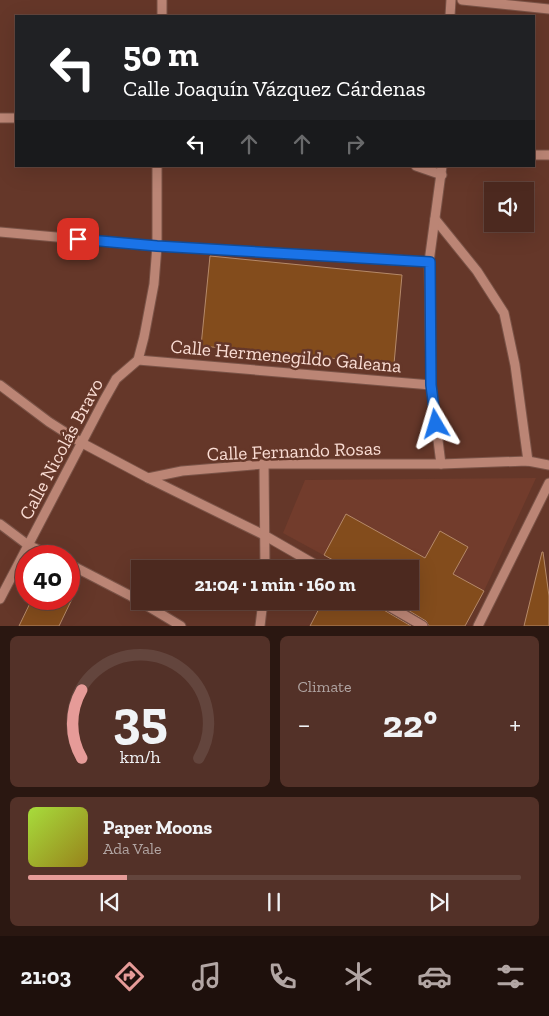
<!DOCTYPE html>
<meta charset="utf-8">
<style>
:root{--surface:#4c291f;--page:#533128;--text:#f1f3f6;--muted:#b2a6a4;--line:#63453d;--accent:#e69b98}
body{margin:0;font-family:"Zilla Slab",serif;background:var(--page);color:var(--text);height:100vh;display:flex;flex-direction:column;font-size:19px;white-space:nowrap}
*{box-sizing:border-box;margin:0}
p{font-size:16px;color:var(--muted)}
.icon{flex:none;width:28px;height:28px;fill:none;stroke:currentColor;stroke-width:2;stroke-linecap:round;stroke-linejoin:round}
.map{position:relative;height:626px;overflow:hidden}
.panel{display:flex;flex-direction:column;gap:10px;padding:10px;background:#2a1711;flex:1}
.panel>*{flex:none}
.hud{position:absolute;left:15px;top:15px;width:520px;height:152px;border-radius:0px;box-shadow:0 5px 20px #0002,0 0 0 1px var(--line);background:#202124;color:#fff;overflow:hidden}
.controls{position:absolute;left:484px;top:182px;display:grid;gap:10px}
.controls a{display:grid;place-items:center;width:50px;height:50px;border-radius:0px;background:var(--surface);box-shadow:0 5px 20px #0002,0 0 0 1px var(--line);font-size:25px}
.speed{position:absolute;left:15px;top:545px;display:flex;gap:10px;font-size:25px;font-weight:700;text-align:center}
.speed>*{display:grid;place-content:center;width:65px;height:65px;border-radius:50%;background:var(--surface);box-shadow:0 5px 20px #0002,0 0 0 1px var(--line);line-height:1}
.speed .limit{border:8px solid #d22;background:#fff;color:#111}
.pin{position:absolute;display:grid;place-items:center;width:42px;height:42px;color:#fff;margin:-21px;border-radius:10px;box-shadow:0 2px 8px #0006}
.me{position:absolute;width:55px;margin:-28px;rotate:353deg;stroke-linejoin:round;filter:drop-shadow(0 0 4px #0008)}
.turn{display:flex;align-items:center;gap:18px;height:105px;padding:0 25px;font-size:22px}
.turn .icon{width:65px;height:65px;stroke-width:2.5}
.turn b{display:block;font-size:35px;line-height:42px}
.lanes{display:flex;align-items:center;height:48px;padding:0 25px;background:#0003;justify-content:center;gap:25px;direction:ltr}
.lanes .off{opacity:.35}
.big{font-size:38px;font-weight:700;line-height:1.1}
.panel .tile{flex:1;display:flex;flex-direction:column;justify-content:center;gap:8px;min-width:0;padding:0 18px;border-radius:8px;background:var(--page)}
.panel .dial{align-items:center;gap:0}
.dial svg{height:130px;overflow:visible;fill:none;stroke:var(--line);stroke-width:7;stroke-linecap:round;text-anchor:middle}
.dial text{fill:var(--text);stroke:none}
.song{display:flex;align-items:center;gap:15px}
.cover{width:60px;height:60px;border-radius:8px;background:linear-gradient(135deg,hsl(80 70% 55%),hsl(50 70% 35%))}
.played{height:5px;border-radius:2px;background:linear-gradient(90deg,var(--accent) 20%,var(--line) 20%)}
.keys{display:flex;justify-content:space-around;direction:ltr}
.heat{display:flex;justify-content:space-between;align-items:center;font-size:28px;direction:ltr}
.panel .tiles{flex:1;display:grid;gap:10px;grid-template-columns:1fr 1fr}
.tile:last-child{grid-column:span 2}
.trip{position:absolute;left:131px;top:560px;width:288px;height:50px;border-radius:0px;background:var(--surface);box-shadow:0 5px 20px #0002,0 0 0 1px var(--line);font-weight:700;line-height:50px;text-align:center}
.dock{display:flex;height:80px;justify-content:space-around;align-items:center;background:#1e100c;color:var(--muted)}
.dock .icon{width:35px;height:35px}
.dock .on{color:var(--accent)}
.dock b{font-size:22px;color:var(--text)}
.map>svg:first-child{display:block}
.built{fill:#723c2c}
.building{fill:#834c1c;stroke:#b58969}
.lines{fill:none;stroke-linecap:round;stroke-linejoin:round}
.minor-casing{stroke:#7a5347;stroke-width:11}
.minor{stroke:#bb8575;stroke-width:9}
.route-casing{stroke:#114b97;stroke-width:12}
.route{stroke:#1a73e8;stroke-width:9}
.labels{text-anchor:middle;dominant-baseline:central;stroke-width:5;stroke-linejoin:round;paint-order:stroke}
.street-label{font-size:19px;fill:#faddd4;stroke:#653729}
</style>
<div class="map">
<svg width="549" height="626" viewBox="0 0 549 626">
<rect width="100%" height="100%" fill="#653729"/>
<polygon class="built" points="536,478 484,591 465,626 410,601 410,569 349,569 283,533 305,480"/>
<g class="building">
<polygon points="210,256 402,275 394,364 201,346"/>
<polygon points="346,514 425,558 440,531 468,547 453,574 484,591 465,626 429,626 426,621 393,601 410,601 410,569 349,569 324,555"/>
<polygon points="542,552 543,552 549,596 549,626 524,626"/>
<polygon points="32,599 72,599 59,626 19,626"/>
<polygon points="323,601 374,601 377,606 411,626 310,626"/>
</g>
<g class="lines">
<defs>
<g id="minor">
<polyline points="462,0 549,9"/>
<polyline points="162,16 162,0"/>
<polyline points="450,16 451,0"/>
<polyline points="0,118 16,118"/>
<polyline points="534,155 549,155"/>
<polyline points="416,166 442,175"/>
<polyline points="435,219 477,271 504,313 515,365 528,461"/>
<polyline points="0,232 157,246 429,262"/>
<polyline points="138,360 431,385"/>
<polyline points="0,385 49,422 82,443 148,478 264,535 323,569"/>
<polyline points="264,464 265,569"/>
<polyline points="441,464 431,385 429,262 442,166"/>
<polyline points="148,478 182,471 264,464 441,464 528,461 549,465"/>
<polyline points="0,524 28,545 52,556"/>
<polyline points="69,564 129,595 181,626"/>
<polyline points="0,599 103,402 116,379 138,360 144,337 154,284 157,246 157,166"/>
<polyline points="380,601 423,626"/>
<polyline points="260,626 263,601"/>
<polyline points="478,626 549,483"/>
</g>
</defs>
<use href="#minor" class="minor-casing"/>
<use href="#minor" class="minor"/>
</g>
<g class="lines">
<defs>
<polyline id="route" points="78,239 157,246 430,262 431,385 436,424"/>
</defs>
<use href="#route" class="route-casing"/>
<use href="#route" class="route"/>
</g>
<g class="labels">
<g class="street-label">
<text transform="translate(286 356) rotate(5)">Calle Hermenegildo Galeana</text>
<text transform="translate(61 449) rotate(-62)">Calle Nicolás Bravo</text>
<text transform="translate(294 451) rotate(-2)">Calle Fernando Rosas</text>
</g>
</g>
</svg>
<div class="controls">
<a><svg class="icon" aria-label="sound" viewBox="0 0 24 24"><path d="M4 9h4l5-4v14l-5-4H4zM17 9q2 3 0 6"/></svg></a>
</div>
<div class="speed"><div class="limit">40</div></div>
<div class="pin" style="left:78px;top:239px;background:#d93025"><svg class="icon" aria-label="arrive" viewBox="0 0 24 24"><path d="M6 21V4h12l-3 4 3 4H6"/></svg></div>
<svg class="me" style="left:436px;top:424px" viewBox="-20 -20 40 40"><path d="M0-17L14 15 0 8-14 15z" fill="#1a73e8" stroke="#fff" stroke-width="4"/></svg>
<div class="trip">21:04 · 1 min · 160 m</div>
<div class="hud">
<div class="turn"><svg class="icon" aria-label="left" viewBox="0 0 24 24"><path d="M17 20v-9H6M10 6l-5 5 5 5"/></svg><div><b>50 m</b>Calle Joaquín Vázquez Cárdenas</div></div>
<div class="lanes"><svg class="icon" aria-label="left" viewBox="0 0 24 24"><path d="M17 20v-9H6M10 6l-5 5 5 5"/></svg><svg class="icon off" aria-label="ahead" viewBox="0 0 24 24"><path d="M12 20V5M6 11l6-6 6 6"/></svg><svg class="icon off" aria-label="ahead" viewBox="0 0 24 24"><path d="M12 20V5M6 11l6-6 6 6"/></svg><svg class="icon off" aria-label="right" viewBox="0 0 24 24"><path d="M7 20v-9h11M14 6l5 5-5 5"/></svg></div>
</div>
</div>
<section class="panel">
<div class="tiles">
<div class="tile dial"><svg viewBox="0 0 100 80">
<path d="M14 69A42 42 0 1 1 86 69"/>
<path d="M14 69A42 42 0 0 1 14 27" stroke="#e69b98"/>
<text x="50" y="56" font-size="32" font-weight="700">35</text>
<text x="50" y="72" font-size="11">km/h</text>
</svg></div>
<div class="tile"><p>Climate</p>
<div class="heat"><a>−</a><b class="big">22°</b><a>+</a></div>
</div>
<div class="tile">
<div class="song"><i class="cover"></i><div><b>Paper Moons</b><p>Ada Vale</p></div></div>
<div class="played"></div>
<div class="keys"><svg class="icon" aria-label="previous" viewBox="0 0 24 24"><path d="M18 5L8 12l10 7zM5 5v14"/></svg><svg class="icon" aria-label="pause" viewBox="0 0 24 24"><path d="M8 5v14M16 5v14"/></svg><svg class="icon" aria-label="next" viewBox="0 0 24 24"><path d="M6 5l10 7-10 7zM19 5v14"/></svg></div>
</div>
</div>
</section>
<nav class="dock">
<b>21:03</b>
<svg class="icon on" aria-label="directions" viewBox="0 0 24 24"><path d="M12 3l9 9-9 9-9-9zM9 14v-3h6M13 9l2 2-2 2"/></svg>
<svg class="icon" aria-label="music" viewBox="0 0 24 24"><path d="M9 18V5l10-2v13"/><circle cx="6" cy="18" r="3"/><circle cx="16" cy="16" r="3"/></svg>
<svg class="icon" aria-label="phone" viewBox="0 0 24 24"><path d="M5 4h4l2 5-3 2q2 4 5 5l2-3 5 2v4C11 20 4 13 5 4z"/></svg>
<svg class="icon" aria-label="climate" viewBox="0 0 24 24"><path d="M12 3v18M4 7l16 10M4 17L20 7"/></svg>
<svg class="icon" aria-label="car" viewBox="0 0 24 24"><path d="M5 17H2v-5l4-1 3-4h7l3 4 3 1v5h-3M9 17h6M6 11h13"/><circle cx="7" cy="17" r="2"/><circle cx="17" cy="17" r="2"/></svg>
<svg class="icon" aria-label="filters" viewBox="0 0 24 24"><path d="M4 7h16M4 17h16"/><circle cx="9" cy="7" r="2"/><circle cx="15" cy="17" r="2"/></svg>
</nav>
